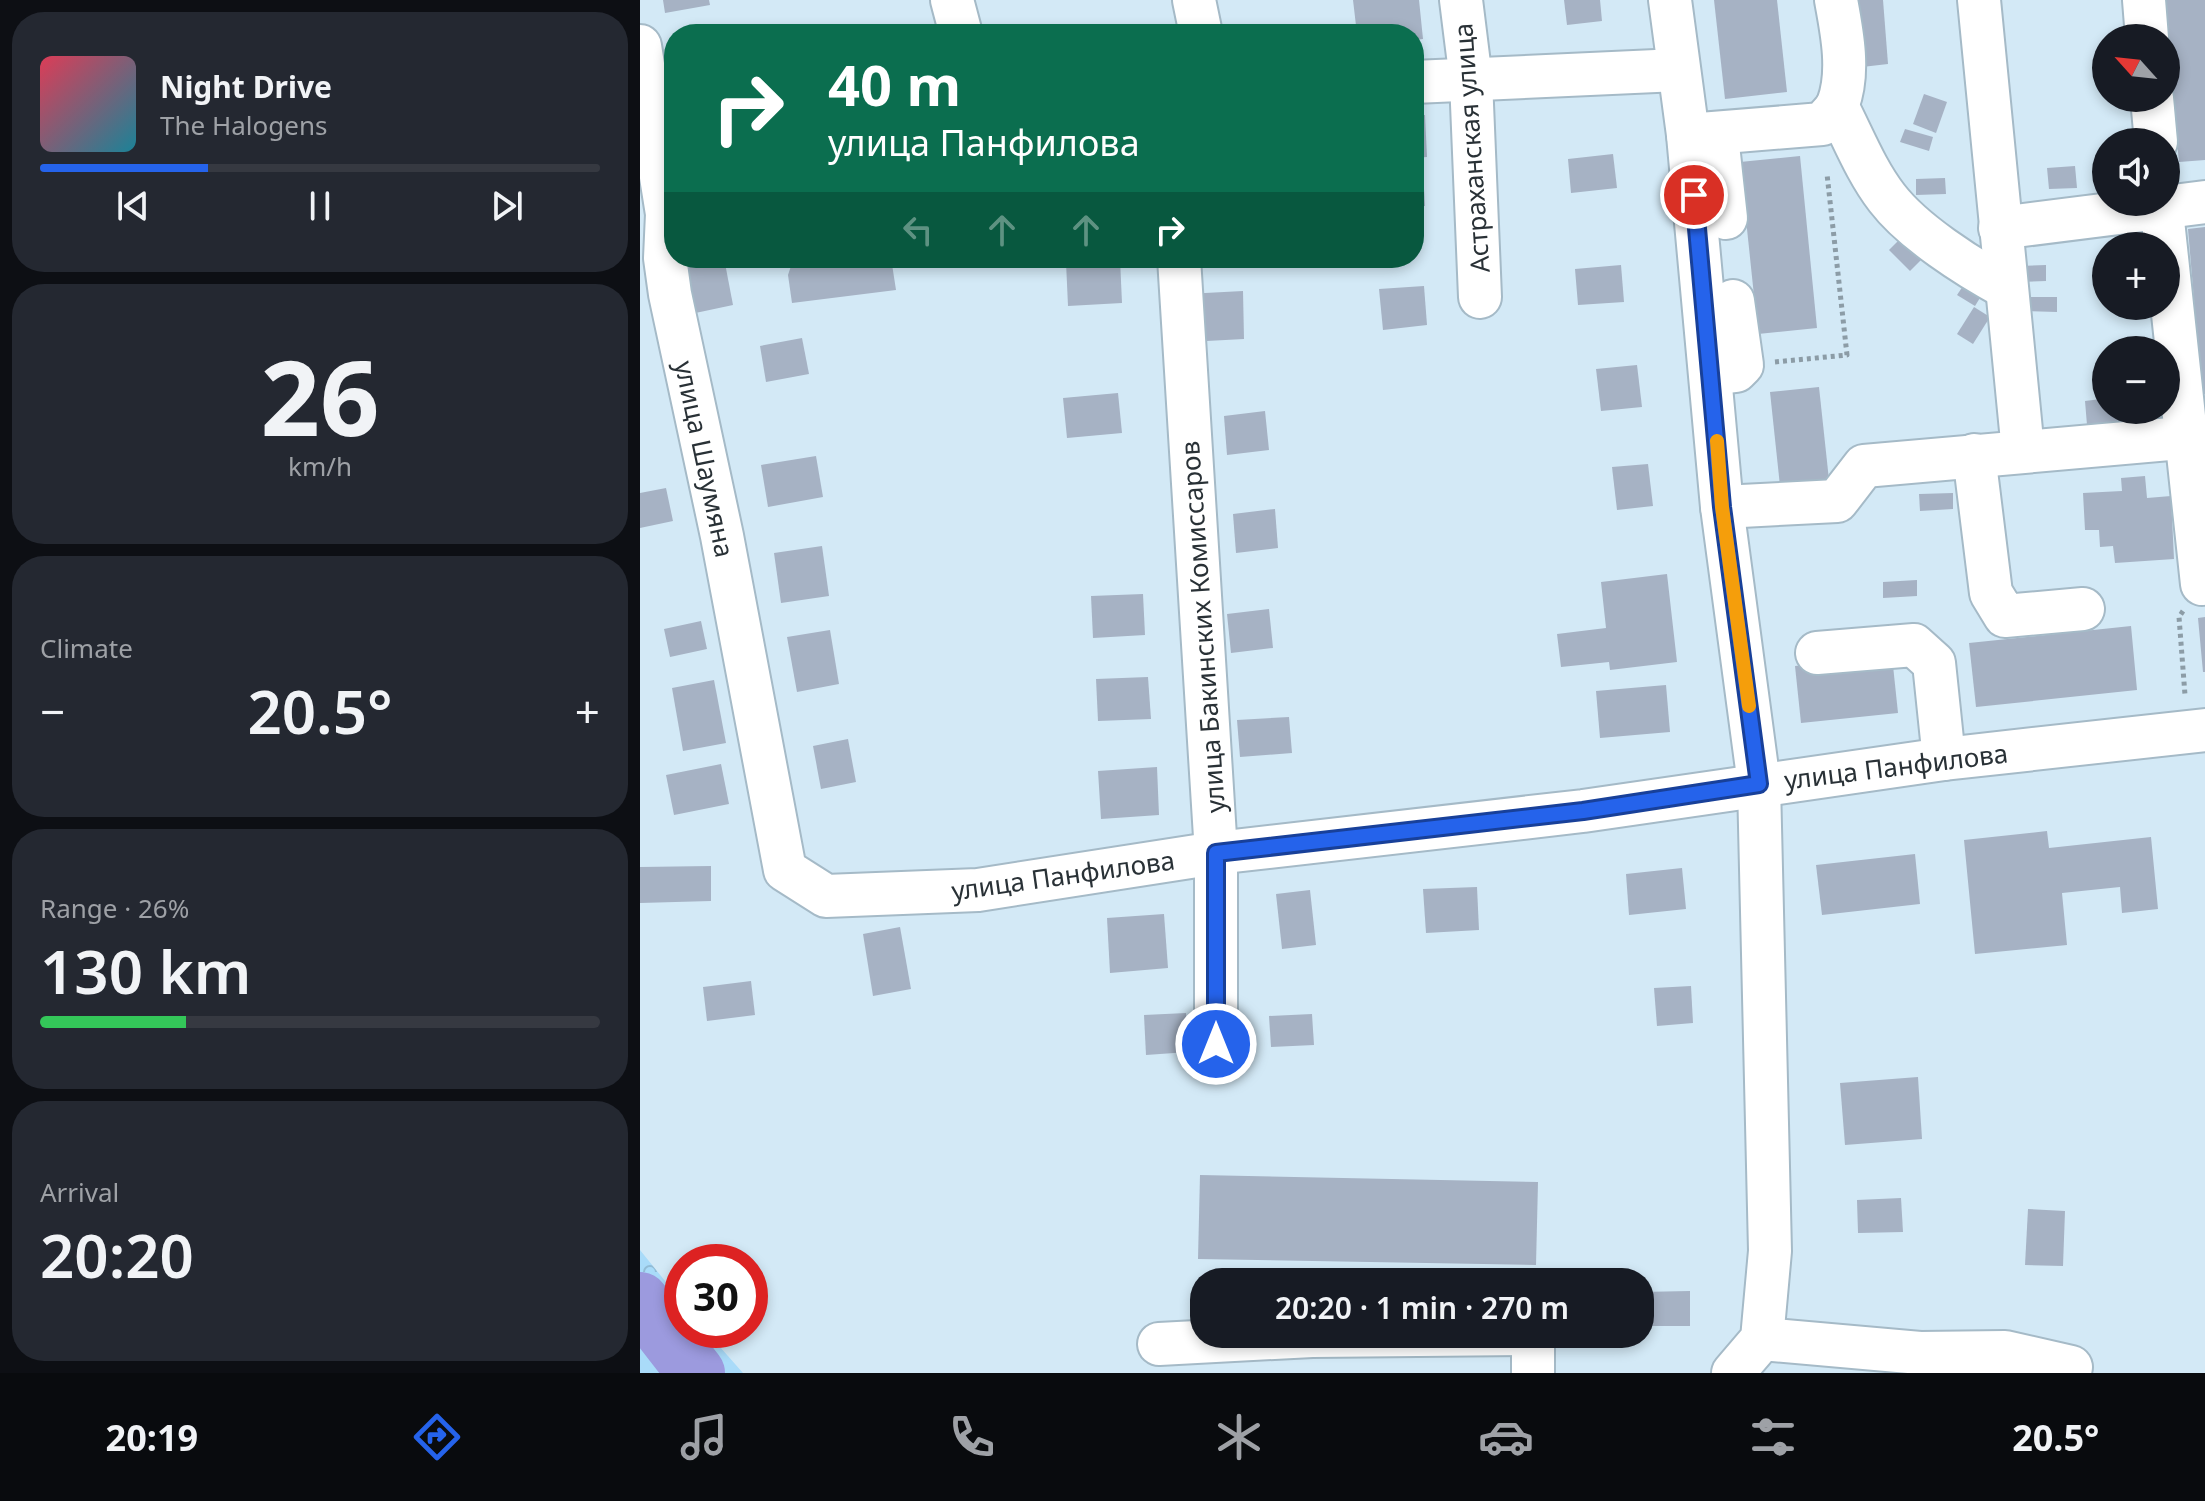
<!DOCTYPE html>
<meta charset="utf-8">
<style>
:root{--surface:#171b24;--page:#242831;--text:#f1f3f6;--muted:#9ea1a6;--line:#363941;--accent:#2563eb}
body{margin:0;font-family:"Noto Sans",sans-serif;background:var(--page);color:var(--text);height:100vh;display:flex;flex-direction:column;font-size:30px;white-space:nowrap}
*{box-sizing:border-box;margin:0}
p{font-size:26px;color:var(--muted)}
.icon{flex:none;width:44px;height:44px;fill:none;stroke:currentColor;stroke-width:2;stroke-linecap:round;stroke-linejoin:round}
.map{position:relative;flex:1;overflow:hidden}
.panel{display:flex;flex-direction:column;gap:12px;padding:12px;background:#0d0f14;width:640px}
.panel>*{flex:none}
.guide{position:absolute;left:24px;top:24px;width:760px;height:244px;border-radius:32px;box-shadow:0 4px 12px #0003;background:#0b6e4f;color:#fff;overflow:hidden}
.needle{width:52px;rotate:297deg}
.buttons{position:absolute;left:1452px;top:24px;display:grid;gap:16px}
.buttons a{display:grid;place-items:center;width:88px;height:88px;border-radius:50%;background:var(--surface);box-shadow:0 4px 12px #0003;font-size:40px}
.speed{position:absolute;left:24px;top:1244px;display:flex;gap:16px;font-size:40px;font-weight:700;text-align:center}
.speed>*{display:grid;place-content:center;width:104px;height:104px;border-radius:50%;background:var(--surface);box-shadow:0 4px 12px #0003;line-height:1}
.speed .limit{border:12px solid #d22;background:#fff;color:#111}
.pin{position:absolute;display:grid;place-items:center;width:68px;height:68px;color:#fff;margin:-34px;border:4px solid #fff;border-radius:50%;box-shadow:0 2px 8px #0007}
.me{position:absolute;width:88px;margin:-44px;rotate:0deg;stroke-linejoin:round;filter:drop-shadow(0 0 6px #0008)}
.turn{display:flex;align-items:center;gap:28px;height:168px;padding:0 32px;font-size:36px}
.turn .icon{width:104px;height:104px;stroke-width:2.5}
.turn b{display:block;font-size:56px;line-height:68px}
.lanes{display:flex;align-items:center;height:76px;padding:0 32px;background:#0003;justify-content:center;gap:40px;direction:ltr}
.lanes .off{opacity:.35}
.big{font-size:60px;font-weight:600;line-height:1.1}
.panel .tile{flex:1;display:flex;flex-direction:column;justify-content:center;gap:12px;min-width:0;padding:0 28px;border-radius:32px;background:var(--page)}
.panel .dial{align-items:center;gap:0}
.dial b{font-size:104px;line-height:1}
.song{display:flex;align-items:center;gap:24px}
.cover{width:96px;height:96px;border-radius:12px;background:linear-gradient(135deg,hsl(350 70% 55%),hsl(190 70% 35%))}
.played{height:8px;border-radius:4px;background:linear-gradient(90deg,var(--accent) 30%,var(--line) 30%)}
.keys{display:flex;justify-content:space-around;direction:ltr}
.heat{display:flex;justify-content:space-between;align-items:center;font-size:44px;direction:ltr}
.charge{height:12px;border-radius:6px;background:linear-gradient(90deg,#34c759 26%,var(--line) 0)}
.trip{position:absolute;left:550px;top:1268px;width:464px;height:80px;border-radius:32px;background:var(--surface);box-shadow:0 4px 12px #0003;font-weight:600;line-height:80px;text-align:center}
.menu{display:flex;height:128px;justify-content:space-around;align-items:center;background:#090b0e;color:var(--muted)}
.menu .icon{width:56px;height:56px}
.menu .selected{color:var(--accent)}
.menu b{font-size:36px;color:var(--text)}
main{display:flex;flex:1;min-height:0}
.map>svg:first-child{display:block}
.forest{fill:url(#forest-crowns)}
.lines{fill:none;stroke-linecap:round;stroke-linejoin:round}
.river{stroke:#9c9ade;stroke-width:58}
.building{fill:#a6b2c4}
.minor-casing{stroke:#a5bac7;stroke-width:46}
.path{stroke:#8c9ca6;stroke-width:5;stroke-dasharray:4 4;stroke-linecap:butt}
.minor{stroke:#fff;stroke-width:42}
.route-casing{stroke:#184099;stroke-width:20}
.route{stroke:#2563eb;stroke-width:14}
.slow{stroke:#f59e0b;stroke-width:14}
.labels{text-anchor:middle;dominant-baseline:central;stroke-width:6;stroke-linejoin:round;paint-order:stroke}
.street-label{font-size:26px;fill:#293136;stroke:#fff}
</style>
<main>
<section class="panel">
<div class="tile">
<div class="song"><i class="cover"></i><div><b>Night Drive</b><p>The Halogens</p></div></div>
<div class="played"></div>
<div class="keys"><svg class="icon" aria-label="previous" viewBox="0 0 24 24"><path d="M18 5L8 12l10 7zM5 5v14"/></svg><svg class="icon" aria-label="pause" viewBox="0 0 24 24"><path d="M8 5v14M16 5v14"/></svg><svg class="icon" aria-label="next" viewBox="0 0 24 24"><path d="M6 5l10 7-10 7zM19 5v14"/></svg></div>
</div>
<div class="tile dial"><b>26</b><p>km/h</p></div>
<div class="tile"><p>Climate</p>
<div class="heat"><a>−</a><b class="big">20.5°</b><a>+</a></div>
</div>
<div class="tile"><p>Range · 26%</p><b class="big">130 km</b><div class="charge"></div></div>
<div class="tile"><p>Arrival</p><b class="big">20:20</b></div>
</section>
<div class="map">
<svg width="1565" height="1373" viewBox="0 0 1565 1373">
<defs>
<pattern id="forest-crowns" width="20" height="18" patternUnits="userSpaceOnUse" patternTransform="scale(2)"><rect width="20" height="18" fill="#a9dbf9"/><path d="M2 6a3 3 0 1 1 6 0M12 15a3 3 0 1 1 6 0" fill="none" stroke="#91bcd6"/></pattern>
</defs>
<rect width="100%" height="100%" fill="#d3e9f6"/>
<polygon class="forest" points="0,1250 42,1302 42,1330 65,1330 103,1373 0,1373"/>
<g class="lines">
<polyline class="river" points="0,1301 56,1373"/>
</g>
<g class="building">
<polygon points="23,0 69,0 70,5 25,13"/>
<polygon points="713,0 779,0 783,39 774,40 774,34 717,34"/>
<polygon points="924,0 960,0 962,21 927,25"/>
<polygon points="1074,0 1137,0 1147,92 1085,99"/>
<polygon points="1216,0 1243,0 1248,64 1222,67"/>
<polygon points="1523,0 1565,0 1565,160 1539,162"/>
<polygon points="1284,94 1307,102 1296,133 1273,124"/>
<polygon points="774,115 785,115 787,157 774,158"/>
<polygon points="1265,129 1293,137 1289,151 1260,142"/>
<polygon points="973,154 977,188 931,193 928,159"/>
<polygon points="1160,156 1177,328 1118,334 1100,162"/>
<polygon points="1435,166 1437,188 1409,189 1407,168"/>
<polygon points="774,172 783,172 785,206 774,207"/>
<polygon points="1305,178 1306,194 1276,195 1276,179"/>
<polygon points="1565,227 1565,394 1562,394 1548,229"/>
<polygon points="1263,236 1284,257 1270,271 1249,250"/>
<polygon points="35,258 84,258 93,305 46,315"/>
<polygon points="157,258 251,258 256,290 152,303 148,275 152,263"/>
<polygon points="480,259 482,303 428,306 426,262"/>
<polygon points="981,265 984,302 938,305 935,269"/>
<polygon points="1406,265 1406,281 1377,282 1377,266"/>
<polygon points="1329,277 1346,288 1335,306 1317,295"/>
<polygon points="784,286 787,325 743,330 739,289"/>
<polygon points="603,291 604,339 548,342 546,294"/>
<polygon points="1388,297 1417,297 1417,312 1387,311"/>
<polygon points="1334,307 1350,317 1333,344 1317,334"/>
<polygon points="162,338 169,374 126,382 120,346"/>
<polygon points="997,365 1002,407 961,411 956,369"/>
<polygon points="1459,380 1466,380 1466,410 1493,410 1494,421 1447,425 1445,401 1461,399"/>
<polygon points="1179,387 1189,480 1140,486 1130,392"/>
<polygon points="478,393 482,433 427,438 423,398"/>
<polygon points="625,411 629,450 587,455 584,416"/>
<polygon points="176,456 183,497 128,507 121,465"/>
<polygon points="1008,464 1013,506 977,510 972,467"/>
<polygon points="1505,476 1507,498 1531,496 1534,559 1475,563 1473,546 1460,547 1459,530 1445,530 1443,493 1482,491 1481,478"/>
<polygon points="26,488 33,521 0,528 0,493"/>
<polygon points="1313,493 1313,509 1280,511 1279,494"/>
<polygon points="635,509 638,548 596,553 593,514"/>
<polygon points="182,546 189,596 141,603 134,553"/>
<polygon points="1027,574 1037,662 970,670 969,662 921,667 917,634 966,628 961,582"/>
<polygon points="1277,580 1277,596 1243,598 1243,582"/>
<polygon points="503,594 505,635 453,638 451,596"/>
<polygon points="629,609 633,648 591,653 587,614"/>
<polygon points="1565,617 1565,672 1563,672 1558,618"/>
<polygon points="61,621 67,649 30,657 24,629"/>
<polygon points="1491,626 1497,690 1336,707 1329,643"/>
<polygon points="190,630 199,684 157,692 147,637"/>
<polygon points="1252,656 1258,713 1161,723 1155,666"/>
<polygon points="508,677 511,719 458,721 456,679"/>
<polygon points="74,680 86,743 43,751 32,688"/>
<polygon points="1026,685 1030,732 960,738 956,691"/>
<polygon points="649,717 652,753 600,757 597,720"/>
<polygon points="208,739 216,782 181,789 173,746"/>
<polygon points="81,764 89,804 34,815 26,775"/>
<polygon points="517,767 519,815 461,819 458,771"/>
<polygon points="1407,831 1409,848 1511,837 1518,909 1482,913 1480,887 1422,893 1427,945 1335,954 1324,840"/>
<polygon points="1275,854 1280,904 1182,915 1176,865"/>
<polygon points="71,866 71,901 0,903 0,867"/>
<polygon points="1042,868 1046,909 989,915 986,874"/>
<polygon points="837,887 839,930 786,933 783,889"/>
<polygon points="670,890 676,945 642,949 636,894"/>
<polygon points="524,914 528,968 470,973 467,918"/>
<polygon points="260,927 271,989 233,996 223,934"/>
<polygon points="111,981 115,1015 67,1021 63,987"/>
<polygon points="1051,986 1053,1023 1017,1026 1014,988"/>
<polygon points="546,1013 548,1052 506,1055 504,1015"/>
<polygon points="672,1014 674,1045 631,1047 629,1016"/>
<polygon points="1278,1077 1282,1139 1205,1145 1200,1083"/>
<polygon points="560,1175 898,1182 896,1265 558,1259"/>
<polygon points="1261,1198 1263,1232 1218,1233 1217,1200"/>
<polygon points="1388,1209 1425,1211 1423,1266 1385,1265"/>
<polygon points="1050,1291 1050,1326 1000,1326 1000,1292"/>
</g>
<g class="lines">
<defs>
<g id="minor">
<polyline points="312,0 321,34"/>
<polyline points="554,0 561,34"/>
<polyline points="821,0 831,80 840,297"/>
<polyline points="1030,0 1048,135 1082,507 1119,784 1130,1251 1122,1339 1093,1373"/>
<polyline points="1339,0 1383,451"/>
<polyline points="1504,0 1507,38"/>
<polyline points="0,46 27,214 25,258 30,294 82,536 145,870 186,896 338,890 576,853 943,811 1304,759 1565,730"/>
<polyline points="774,82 1038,70"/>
<polyline points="1512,98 1516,142"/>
<path d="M1197,106C1213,137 1226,171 1247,198C1273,232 1328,267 1365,287"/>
<path d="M1048,135L1182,124C1187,118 1195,111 1198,104C1210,72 1202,32 1196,0"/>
<polyline points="1077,136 1086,218"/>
<polyline points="1521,202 1562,584"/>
<polyline points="1360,228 1565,202"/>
<polyline points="539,258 576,853 576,1044"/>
<polyline points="1071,374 1096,371 1102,365 1093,301"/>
<polyline points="1334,455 1351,593 1365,616 1443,609"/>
<polyline points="1082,507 1197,501 1224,466 1565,436"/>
<polyline points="1177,653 1274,645 1294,663 1304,759"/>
<polyline points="1122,1339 1280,1353 1365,1352 1431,1367"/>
<polyline points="519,1344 672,1336 884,1334"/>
<polyline points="893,1373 893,1334"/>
</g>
</defs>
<use href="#minor" class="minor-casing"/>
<g class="path">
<polyline points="1135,362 1207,355 1187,174"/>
<polyline points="1543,611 1539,617 1545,695"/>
</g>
<use href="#minor" class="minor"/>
</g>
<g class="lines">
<defs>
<polyline id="route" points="576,1044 576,853 943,811 1119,784 1082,507 1054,195"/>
</defs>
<use href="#route" class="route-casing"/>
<use href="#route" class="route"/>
<polyline class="slow" points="1077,441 1082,507 1109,706"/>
</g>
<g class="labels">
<g class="street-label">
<text transform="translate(831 148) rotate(-94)">Астраханская улица</text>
<text transform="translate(65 459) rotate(78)">улица Шаумяна</text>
<text transform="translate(562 627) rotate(-94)">улица Бакинских Комиссаров</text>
<text transform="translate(1256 766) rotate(-7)">улица Панфилова</text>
<text transform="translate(423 875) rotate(-8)">улица Панфилова</text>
</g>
</g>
</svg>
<div class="buttons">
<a><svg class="needle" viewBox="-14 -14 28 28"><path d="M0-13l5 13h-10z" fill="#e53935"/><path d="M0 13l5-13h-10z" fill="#9ea1a6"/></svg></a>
<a><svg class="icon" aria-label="sound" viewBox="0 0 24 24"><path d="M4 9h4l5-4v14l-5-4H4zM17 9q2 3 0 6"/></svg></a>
<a>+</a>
<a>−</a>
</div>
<div class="speed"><div class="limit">30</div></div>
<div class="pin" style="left:1054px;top:195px;background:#d93025"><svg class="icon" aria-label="arrive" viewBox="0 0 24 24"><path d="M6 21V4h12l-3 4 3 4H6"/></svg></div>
<svg class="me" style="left:576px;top:1044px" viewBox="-20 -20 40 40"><circle r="17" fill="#2563eb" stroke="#fff" stroke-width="3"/><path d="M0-11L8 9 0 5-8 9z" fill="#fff"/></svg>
<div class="trip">20:20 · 1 min · 270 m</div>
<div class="guide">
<div class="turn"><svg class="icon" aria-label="right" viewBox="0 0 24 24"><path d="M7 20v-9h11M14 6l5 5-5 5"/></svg><div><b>40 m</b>улица Панфилова</div></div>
<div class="lanes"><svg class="icon off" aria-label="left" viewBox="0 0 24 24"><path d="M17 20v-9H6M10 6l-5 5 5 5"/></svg><svg class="icon off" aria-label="ahead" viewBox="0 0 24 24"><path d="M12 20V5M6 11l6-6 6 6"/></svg><svg class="icon off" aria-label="ahead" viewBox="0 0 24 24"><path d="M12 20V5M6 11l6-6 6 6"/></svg><svg class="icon" aria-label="right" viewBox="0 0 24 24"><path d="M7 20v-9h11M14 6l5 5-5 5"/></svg></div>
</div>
</div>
</main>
<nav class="menu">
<b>20:19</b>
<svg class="icon selected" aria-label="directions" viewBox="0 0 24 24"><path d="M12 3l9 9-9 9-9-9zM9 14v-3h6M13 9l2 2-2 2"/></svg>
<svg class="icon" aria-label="music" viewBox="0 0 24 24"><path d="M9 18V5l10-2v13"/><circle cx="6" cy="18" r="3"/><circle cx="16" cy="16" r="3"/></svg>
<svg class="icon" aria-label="phone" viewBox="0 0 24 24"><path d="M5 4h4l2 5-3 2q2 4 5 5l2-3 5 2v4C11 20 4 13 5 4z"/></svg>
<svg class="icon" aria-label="climate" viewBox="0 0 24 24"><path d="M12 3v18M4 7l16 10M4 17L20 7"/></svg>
<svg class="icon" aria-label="car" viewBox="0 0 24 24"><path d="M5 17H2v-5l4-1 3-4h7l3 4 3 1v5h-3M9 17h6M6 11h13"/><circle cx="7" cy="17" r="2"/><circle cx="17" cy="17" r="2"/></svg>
<svg class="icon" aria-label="filters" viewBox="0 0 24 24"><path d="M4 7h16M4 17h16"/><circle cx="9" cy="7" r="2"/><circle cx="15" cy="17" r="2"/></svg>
<b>20.5°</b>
</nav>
